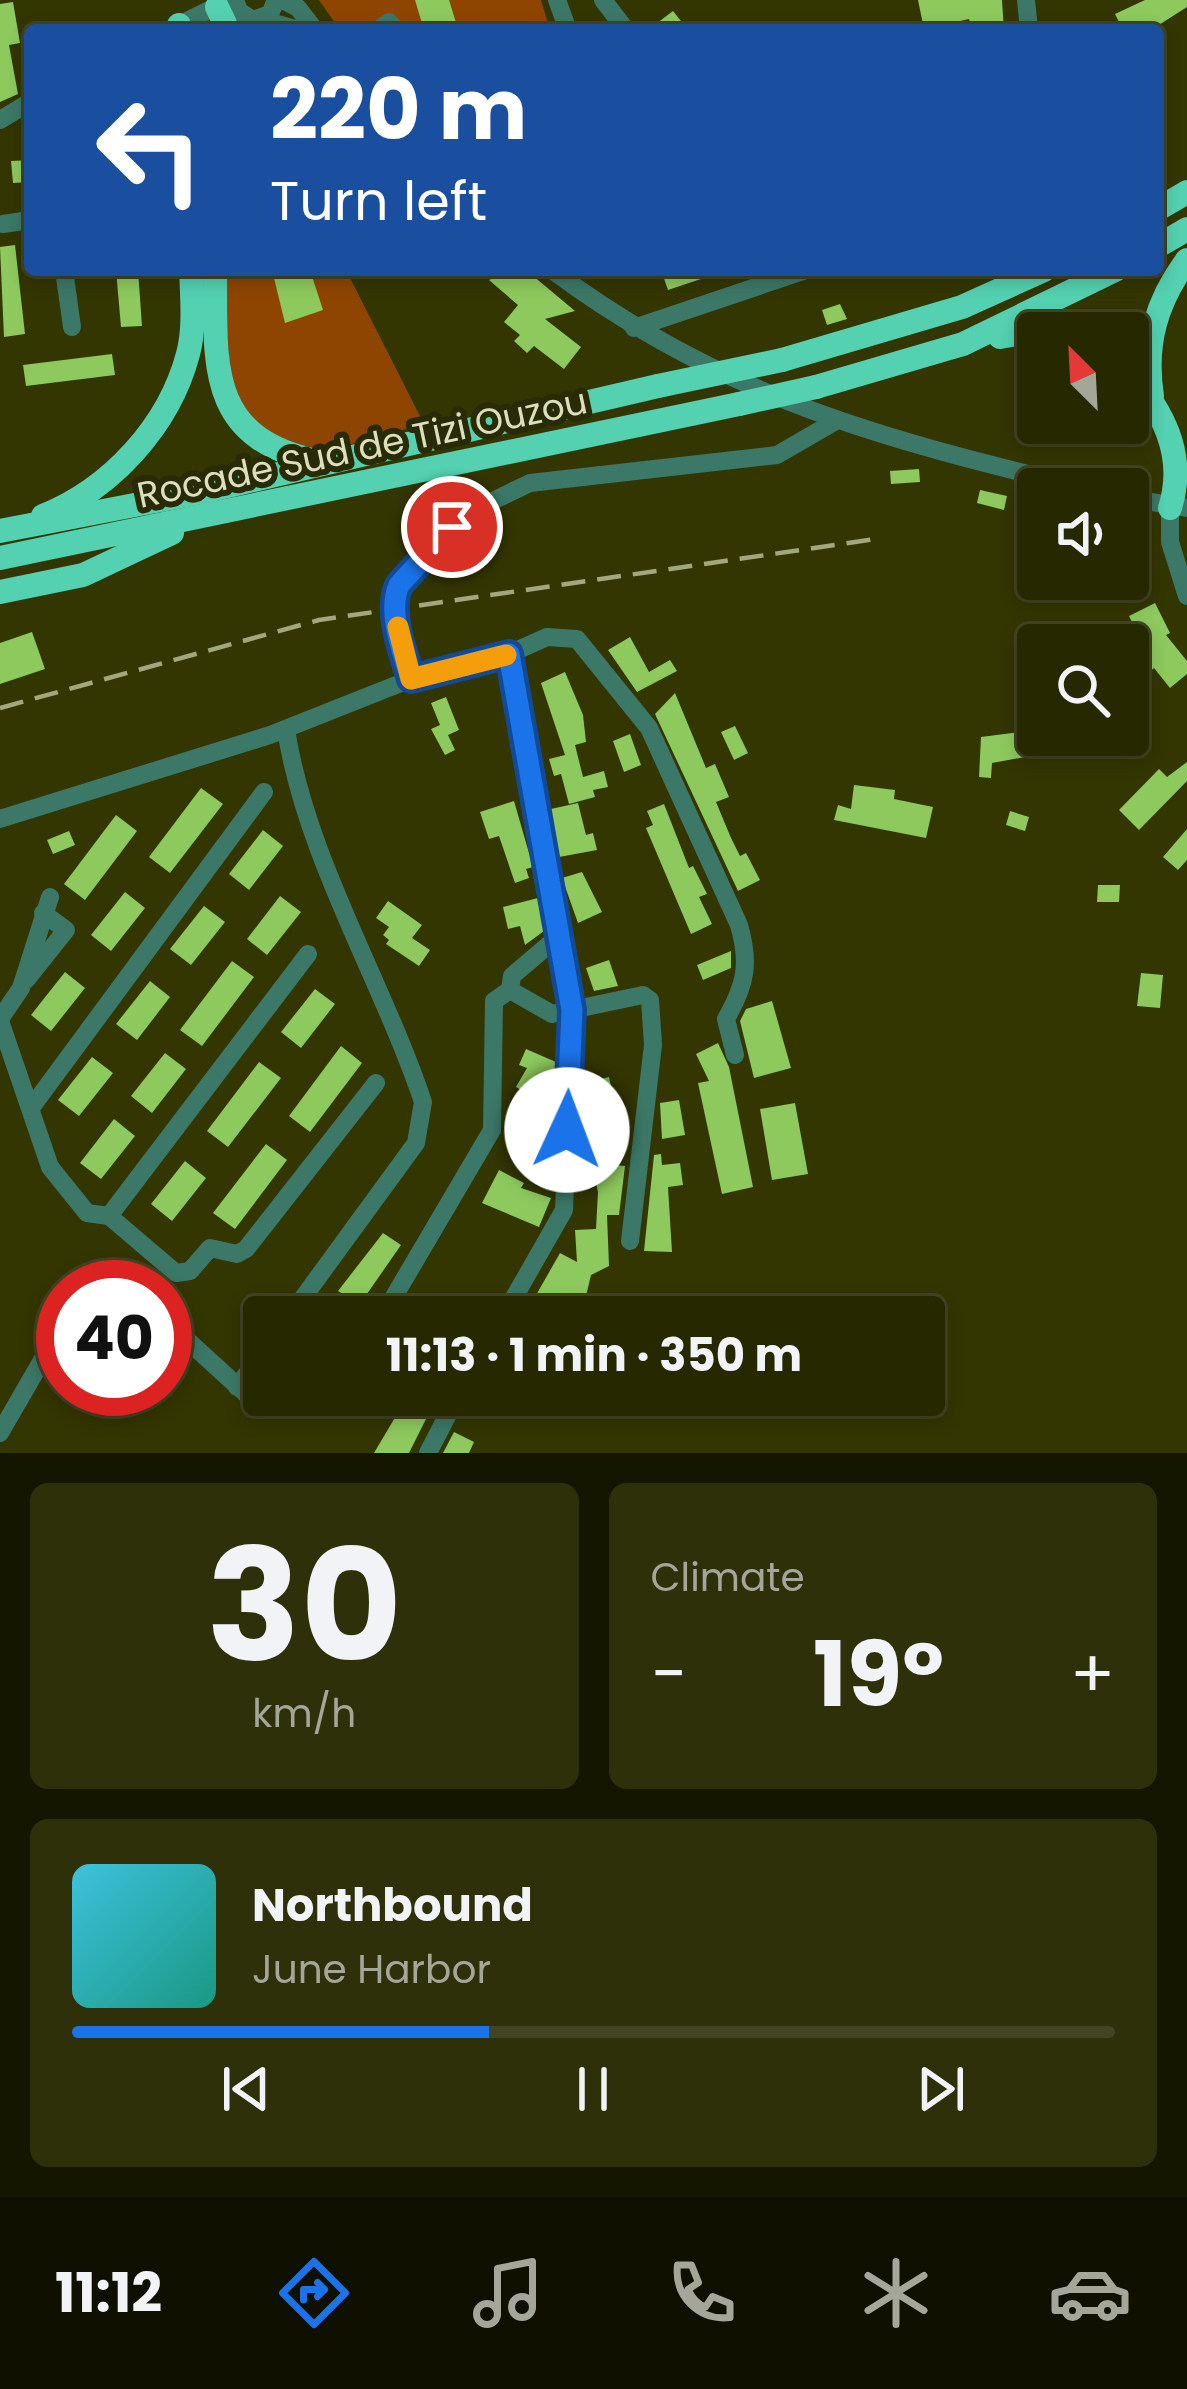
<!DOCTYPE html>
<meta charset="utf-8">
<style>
:root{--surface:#262800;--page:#2e300a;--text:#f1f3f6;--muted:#a4a699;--line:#424422;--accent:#1a73e8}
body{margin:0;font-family:Poppins,sans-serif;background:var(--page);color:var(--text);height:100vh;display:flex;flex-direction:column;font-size:45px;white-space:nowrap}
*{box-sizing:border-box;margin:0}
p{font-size:39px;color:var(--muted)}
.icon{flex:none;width:66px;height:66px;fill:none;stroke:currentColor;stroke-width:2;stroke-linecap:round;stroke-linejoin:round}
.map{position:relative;height:1453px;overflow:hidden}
.panel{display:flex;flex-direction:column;gap:30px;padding:30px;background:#151600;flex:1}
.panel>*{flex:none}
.top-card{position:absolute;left:24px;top:24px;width:1140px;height:252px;border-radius:12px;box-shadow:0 6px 18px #0003,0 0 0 3px var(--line);background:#1a4fa0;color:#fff;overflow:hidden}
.needle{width:78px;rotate:336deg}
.tools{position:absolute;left:1017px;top:312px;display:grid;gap:24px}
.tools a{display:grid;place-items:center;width:132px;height:132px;border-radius:12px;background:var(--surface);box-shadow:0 6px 18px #0003,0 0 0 3px var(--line);font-size:60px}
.speed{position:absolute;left:36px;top:1260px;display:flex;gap:24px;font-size:60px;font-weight:700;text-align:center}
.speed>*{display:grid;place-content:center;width:156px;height:156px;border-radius:50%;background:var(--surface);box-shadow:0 6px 18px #0003,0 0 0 3px var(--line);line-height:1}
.speed .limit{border:18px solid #d22;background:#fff;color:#111}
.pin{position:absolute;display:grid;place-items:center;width:102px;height:102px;color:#fff;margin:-51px;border:6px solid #fff;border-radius:50%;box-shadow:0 3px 12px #0007}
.me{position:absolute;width:132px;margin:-66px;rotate:2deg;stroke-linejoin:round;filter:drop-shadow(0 0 9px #0008)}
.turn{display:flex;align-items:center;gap:42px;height:252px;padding:0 48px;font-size:54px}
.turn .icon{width:156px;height:156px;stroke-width:2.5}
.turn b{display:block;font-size:84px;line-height:102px}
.big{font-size:90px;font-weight:700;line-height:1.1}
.panel .widget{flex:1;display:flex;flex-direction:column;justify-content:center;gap:18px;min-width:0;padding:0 42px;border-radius:18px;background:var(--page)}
.panel .dial{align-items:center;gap:0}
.dial b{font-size:156px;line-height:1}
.song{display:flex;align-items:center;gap:36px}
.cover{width:144px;height:144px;border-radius:18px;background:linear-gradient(135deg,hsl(190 70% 55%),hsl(170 70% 35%))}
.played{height:12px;border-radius:6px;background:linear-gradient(90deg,var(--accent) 40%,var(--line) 40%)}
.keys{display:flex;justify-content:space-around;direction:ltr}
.heat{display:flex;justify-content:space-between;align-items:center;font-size:66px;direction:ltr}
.panel .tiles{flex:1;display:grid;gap:30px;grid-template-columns:1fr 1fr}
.widget:last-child{grid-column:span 2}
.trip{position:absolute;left:243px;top:1296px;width:702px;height:120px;border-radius:12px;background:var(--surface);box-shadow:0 6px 18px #0003,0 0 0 3px var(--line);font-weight:700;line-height:120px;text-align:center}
.dock{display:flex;height:192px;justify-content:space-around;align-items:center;background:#0f1000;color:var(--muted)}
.dock .icon{width:84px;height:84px}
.dock .on{color:var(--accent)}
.dock b{font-size:54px;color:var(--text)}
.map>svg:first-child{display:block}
.green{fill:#8f4502}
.building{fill:#8dc95d}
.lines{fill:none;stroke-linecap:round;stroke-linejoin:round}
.minor{stroke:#3c7867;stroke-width:18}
.highway{stroke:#53d1b1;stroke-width:24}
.rail{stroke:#a3a77e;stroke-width:4.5;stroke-dasharray:24 12;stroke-linecap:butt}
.minor-bridge{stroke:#3c7867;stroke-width:18}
.highway-bridge{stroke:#53d1b1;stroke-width:24}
.route-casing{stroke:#114b97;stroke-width:30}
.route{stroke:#1a73e8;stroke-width:21}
.slow{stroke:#f59e0b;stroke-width:21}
.labels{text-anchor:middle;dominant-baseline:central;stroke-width:12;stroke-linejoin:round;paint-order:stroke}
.street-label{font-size:36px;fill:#dbdfbd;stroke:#292b06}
</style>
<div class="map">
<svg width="1187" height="1453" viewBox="0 0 1187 1453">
<rect width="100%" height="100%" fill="#333600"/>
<g class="green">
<polygon points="319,0 541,0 550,30 340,30"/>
<path d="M222,270H346L424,424C382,434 323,461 282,443C263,434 246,411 232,396Z"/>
</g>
<g class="building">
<polygon points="415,0 449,0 457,26 424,30"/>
<polygon points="918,0 1002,0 1004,30 972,30 969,19 924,29"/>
<polygon points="1145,0 1187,0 1187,7 1151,30 1147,24 1123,30 1115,14"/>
<polygon points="13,2 20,43 9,45 18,94 0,102 0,4"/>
<polygon points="673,11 688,30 648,30"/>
<polygon points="30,160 30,182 13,183 11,161"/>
<polygon points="15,245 25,334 4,337 0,247"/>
<polygon points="116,270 138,270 142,326 121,327"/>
<polygon points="272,270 310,270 323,310 285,323"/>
<polygon points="510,270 526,270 575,311 545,319 581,347 564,369 534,346 527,353 514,341 520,335 504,322 518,305 489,280"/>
<polygon points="661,270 722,270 722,272 668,290"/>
<polygon points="840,304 847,319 827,325 822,310"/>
<polygon points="112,354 115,375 26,386 23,365"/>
<polygon points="919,469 920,482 891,484 890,471"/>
<polygon points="980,490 1007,496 1004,510 977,503"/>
<polygon points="1155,603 1170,633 1166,635 1187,661 1187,674 1170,688 1154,668 1143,678 1135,668 1149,656 1129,616"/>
<polygon points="32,632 45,669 0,684 0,643"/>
<polygon points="630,637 649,672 670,660 677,671 637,692 608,650"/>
<polygon points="565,672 583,715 586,742 575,745 583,777 604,771 608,787 593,790 595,797 569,804 561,774 554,776 549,759 565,755 541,683"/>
<polygon points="675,693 706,768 715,764 729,797 716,802 731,838 740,856 746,853 760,880 738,891 655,714"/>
<polygon points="446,697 459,730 448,735 455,750 445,755 431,729 440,725 431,703"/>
<polygon points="735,726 748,753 734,760 721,732"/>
<polygon points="1020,732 1025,757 992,763 991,778 979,777 981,737"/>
<polygon points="630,734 641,765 624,772 613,741"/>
<polygon points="1187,762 1187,781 1139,830 1119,810 1159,769 1167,777"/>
<polygon points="854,785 895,790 894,799 933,807 926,838 834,820 838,805 851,809"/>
<polygon points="201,788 223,804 170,873 149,857"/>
<polygon points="514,801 533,867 526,869 529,878 515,883 499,836 489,839 480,812"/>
<polygon points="578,803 586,835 593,833 597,850 559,857 551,809"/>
<polygon points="664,804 689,868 693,866 707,894 699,897 712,924 691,934 646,828 653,825 647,811"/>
<polygon points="1010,811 1029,817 1025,831 1006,825"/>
<polygon points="116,815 137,831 85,900 64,884"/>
<polygon points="1187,829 1187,860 1178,870 1163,857"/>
<polygon points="263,830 283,846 249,890 229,874"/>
<polygon points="69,831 75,845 53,854 47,840"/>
<polygon points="582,872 602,912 578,923 562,878"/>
<polygon points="1098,885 1120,885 1119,902 1097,902"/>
<polygon points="125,892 145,908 111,951 91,935"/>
<polygon points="280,896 301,912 267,955 247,939"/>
<polygon points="538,898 544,931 525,945 520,926 508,929 503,907"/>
<polygon points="388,901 422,925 412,938 430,950 419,966 386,944 389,940 383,935 389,927 376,918"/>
<polygon points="204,906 225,922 191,965 170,949"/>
<polygon points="731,951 731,968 703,980 697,965"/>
<polygon points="609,960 618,986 594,991 586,968"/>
<polygon points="232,961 254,977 202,1046 180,1030"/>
<polygon points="65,972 85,988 51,1031 31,1015"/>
<polygon points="1141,973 1163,975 1160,1008 1137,1006"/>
<polygon points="150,981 170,997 137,1040 116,1024"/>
<polygon points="315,989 335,1004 301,1048 281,1032"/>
<polygon points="772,1001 791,1068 754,1078 740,1021 746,1009"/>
<polygon points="718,1043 729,1067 753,1187 722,1194 698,1083 709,1081 696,1054"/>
<polygon points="341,1046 362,1063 310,1132 289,1116"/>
<polygon points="526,1049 556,1062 550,1107 516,1087 527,1068 519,1065"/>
<polygon points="165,1053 186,1069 152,1113 131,1096"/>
<polygon points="92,1057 113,1073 79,1116 58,1100"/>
<polygon points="259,1062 281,1078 228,1147 207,1131"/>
<polygon points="609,1077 616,1110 603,1113 610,1137 602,1139 605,1164 625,1166 619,1215 607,1215 609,1266 591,1275 581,1317 537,1317 531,1304 560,1253 577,1262 575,1230 596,1229 598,1192 583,1125 592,1122 584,1083"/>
<polygon points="679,1100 685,1135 662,1139 660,1103"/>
<polygon points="795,1103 808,1174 772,1180 760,1109"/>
<polygon points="114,1119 135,1136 101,1179 80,1163"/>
<polygon points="266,1144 287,1160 235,1229 213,1213"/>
<polygon points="661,1154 662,1165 680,1163 683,1185 668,1187 672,1252 644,1251 654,1155"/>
<polygon points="185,1161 206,1178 172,1221 151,1204"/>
<polygon points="499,1170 524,1183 521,1188 551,1198 539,1227 482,1203"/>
<polygon points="383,1233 401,1245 360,1304 338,1291"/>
<polygon points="385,1395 438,1395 409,1453 374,1453 403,1404"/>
<polygon points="503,1395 559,1395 546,1419"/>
<polygon points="454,1432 474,1442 469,1453 443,1453"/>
</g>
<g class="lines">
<g class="minor">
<polyline points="235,0 239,11 253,20 270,14 276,0"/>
<polyline points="283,0 298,8 315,30"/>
<polyline points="557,0 568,30"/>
<polyline points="603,0 626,30"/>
<polyline points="1026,0 1029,30"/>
<polyline points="259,19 299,30"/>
<polyline points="169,30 229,0"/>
<polyline points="378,30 389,22 397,30"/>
<polyline points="0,120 30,102"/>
<polyline points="3,224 30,220"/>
<polyline points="64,270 72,327"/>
<path d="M552,270C724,398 885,440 1090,489"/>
<polyline points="634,328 806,270"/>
<polyline points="1128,498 1187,508"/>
<polyline points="1170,508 1170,542 1187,596"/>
<polyline points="399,585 476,509 530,483 777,455 834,422"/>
<polyline points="401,646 411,679 509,654 572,1010 564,1210 503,1317"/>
<path d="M509,654L547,637L577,639L649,728L739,925C750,963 746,984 726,1019L735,1055"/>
<path d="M286,729C305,855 382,980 423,1102L416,1143L289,1317"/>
<polyline points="0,819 270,735 411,679"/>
<polyline points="27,979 66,930 43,913"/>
<polyline points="510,990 512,976 559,936"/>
<polyline points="0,1019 21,988 50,897"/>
<polyline points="0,1021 50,1167 87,1213 109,1216 308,954"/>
<polyline points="31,1108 264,792"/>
<polyline points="109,1216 176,1273 190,1271 210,1248 237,1254 246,1249 376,1083"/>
<polyline points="382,1317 492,1130 494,1001 510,990 552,1014 643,995 650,1000 653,1045 630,1241"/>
<polyline points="165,1320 254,1401 271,1408 321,1395"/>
<polyline points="237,1387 264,1351"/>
<polyline points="0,1433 63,1324"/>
<polyline points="428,1453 458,1395"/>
</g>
<g class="highway">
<polyline points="217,7 228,30"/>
<polyline points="179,25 180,30"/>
<polyline points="1158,209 1187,192"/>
<polyline points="1158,246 1187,229"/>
<path d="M215,270C216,363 205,437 316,461"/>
<polyline points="1000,337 1052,328 1082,333"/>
<polyline points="782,360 962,307 1044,270"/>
<path d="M1128,370C1162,410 1187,454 1170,508"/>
<polyline points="816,387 963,344 1115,270"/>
<path d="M1152,396C1144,344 1156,302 1187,260"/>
<path d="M43,516C111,489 169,426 188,354C195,329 192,296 191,270"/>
<polyline points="0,531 202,492 658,386"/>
<polyline points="0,558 739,404"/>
<polyline points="0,592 83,575 172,533"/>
</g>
<polyline class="rail" points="0,708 319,620 876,539"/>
<polyline class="minor-bridge" points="399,585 394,597 401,646"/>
<g class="highway-bridge">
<polyline points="658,386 782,360"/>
<polyline points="739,404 816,387"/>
</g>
</g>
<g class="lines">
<defs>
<path id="route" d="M452,527L399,585C387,612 403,652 411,679L509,654L572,1010L567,1130"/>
</defs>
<use href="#route" class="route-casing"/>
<use href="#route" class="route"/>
<polyline class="slow" points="398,627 411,679 506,655"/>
</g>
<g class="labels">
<g class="street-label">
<text transform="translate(362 448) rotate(-12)">Rocade Sud de Tizi Ouzou</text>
</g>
</g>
</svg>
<div class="tools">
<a><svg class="needle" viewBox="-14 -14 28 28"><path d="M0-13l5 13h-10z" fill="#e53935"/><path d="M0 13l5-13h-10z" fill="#a4a699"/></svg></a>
<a><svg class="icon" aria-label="sound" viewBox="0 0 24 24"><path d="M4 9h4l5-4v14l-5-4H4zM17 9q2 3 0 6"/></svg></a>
<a><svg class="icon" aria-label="search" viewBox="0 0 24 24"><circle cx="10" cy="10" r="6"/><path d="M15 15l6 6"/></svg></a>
</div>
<div class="speed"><div class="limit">40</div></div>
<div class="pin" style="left:452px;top:527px;background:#d93025"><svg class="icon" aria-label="arrive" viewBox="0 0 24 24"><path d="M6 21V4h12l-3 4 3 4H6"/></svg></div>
<svg class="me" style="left:567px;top:1130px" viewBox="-20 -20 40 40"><circle r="19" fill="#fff"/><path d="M0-13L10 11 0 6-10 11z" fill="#1a73e8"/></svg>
<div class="trip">11:13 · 1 min · 350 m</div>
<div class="top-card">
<div class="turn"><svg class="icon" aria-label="left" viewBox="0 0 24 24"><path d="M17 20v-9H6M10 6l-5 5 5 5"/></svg><div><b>220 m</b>Turn left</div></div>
</div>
</div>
<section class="panel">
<div class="tiles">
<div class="widget dial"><b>30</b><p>km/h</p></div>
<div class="widget"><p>Climate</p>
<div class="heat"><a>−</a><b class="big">19°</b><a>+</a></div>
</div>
<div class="widget">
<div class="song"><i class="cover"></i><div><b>Northbound</b><p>June Harbor</p></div></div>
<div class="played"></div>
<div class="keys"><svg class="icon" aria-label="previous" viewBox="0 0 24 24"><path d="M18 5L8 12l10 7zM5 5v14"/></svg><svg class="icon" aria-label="pause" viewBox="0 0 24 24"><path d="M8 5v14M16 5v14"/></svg><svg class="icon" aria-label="next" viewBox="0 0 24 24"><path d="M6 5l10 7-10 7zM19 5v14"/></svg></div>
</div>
</div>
</section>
<nav class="dock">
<b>11:12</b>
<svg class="icon on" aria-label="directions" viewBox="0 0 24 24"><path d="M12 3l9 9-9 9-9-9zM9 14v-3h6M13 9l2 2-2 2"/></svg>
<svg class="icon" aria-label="music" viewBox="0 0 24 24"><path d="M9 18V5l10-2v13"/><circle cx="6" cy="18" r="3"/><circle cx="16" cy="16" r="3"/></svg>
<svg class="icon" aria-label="phone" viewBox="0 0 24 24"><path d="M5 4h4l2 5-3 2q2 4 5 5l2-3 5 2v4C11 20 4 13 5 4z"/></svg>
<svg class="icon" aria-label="climate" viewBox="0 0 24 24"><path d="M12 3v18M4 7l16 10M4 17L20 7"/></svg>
<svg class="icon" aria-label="car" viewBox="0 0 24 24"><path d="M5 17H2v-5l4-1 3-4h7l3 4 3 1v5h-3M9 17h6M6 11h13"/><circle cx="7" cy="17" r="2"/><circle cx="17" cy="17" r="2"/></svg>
</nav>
